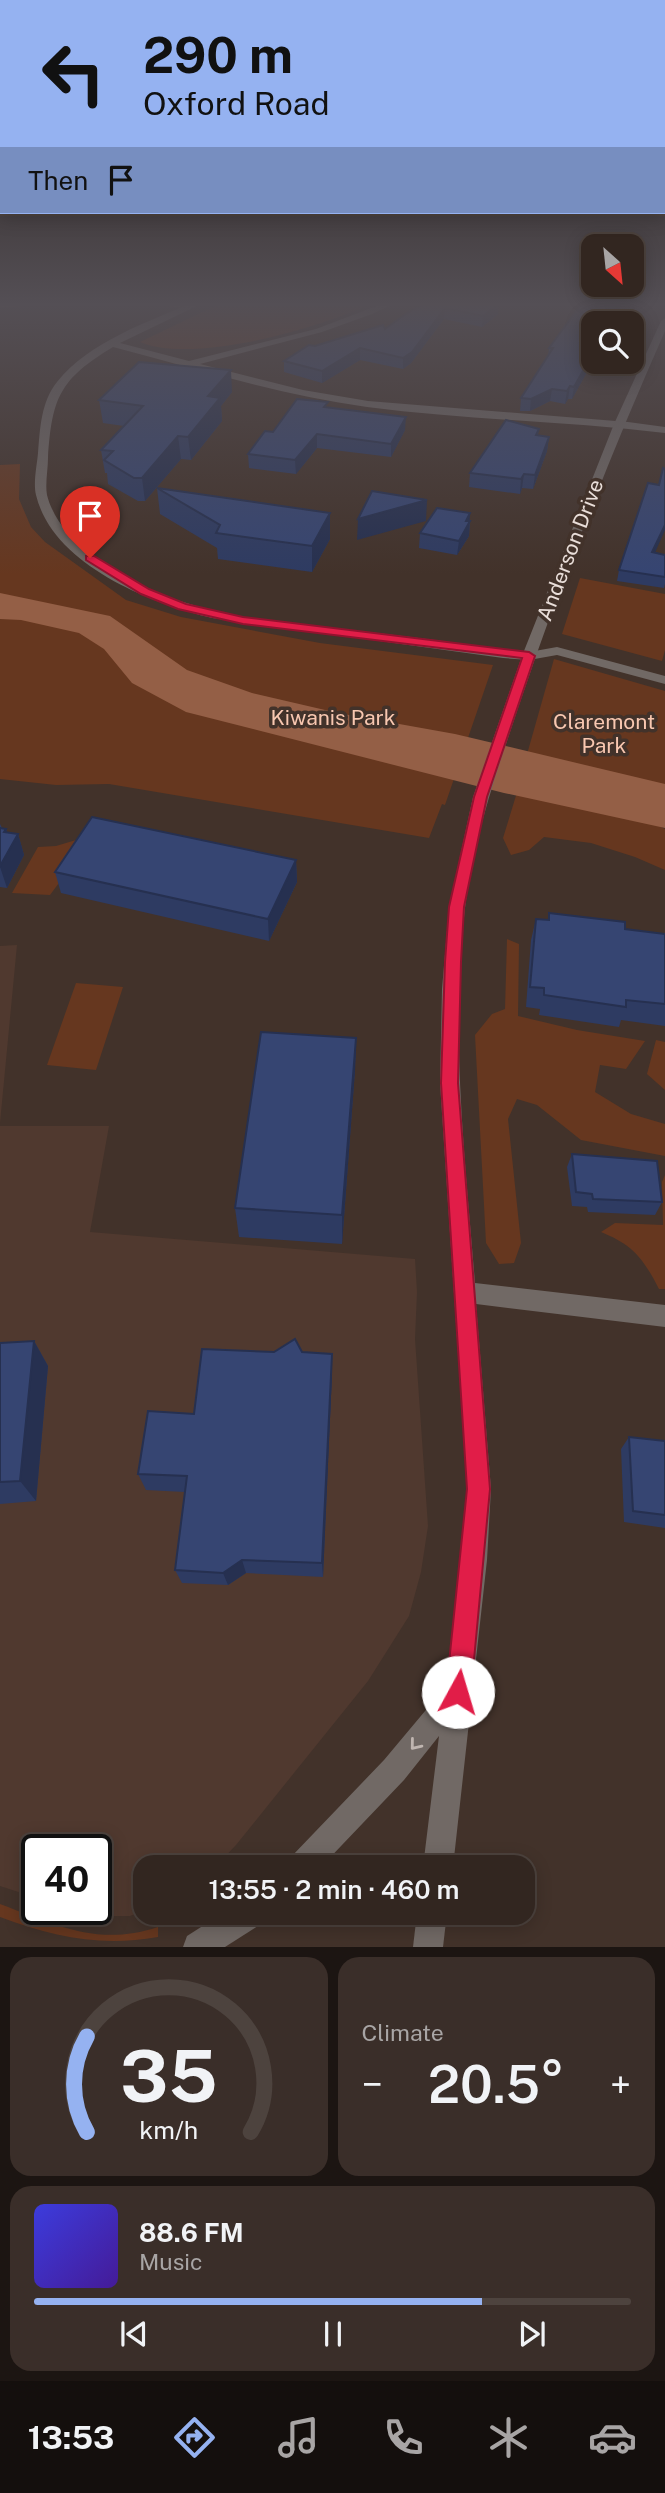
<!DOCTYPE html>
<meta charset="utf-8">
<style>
:root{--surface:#322620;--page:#3a2e29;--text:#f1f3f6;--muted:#a8a5a5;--line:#4d433e;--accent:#95b2f1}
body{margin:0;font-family:"Public Sans",sans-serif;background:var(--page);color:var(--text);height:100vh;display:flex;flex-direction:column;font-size:26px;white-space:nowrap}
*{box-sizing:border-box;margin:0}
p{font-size:23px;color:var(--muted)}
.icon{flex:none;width:38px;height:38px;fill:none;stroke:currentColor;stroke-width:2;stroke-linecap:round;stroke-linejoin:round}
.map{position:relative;height:1947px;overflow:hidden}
.sheet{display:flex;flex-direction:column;gap:10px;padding:10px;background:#1c1512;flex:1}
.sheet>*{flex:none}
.hud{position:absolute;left:0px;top:0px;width:665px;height:214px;box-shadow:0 4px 18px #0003,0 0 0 2px var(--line);background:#95b2f1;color:#111;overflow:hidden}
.needle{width:46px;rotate:153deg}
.controls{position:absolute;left:581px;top:234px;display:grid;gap:14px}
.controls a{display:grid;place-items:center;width:63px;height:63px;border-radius:14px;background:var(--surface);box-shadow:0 4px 18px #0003,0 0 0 2px var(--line);font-size:35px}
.speed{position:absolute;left:21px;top:1834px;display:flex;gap:14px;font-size:35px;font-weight:700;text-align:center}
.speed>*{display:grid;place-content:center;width:91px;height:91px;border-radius:50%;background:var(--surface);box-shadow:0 4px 18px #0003,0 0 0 2px var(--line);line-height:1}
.speed .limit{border:4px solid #111;border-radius:10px;background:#fff;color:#111}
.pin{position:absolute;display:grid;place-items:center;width:60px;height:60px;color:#fff;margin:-72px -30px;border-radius:50% 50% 50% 0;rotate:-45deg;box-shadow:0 0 7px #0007}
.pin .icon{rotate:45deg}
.me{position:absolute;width:77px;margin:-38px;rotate:6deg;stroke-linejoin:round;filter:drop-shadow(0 0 5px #0008)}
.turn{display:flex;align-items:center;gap:24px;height:147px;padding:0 28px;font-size:32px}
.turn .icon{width:91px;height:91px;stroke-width:2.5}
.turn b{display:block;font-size:49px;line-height:60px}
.then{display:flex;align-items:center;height:66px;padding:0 28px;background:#0003;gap:14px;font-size:26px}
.big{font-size:52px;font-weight:600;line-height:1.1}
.sheet .widget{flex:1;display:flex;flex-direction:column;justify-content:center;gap:10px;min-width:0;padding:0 24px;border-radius:21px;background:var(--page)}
.sheet .dial{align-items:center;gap:0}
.dial svg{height:182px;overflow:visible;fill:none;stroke:var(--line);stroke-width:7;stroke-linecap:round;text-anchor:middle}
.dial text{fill:var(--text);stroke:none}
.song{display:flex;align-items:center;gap:21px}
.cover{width:84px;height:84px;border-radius:10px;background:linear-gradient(135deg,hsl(240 70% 55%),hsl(260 70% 35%))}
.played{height:7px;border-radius:4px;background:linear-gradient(90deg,var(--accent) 75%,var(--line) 75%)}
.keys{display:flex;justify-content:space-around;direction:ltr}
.heat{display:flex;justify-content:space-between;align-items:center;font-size:38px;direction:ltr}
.sheet .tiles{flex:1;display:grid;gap:10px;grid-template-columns:1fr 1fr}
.widget:last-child{grid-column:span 2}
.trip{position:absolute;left:133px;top:1855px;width:402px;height:70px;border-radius:21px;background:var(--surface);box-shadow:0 4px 18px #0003,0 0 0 2px var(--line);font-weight:600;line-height:70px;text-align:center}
.tab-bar{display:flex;height:112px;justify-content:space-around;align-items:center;background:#140f0d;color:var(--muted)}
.tab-bar .icon{width:49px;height:49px}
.tab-bar .on{color:var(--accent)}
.tab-bar b{font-size:32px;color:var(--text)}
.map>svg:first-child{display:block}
.built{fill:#50392f}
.green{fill:#66371f}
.water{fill:#945f46}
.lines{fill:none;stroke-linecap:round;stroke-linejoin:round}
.stream{stroke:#945f46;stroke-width:4.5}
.minor{fill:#716965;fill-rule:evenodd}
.tertiary{fill:#716965;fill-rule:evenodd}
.wall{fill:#2e3b62}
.shaded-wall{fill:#263050}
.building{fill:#364572;stroke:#263050;stroke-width:2}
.oneway{stroke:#bfb5b0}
.route{fill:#e11d48;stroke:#92132f;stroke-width:2}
.labels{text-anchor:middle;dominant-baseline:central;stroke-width:7;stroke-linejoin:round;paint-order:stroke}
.street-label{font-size:21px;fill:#e9ded9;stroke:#42322a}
.park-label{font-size:21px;fill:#f8c7b0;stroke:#42322a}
</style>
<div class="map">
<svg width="665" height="1947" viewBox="0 0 665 1947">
<rect width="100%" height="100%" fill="#42322a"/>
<g class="built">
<polygon points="17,945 0,1123 0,946"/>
<polygon points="0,1126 109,1126 90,1232 415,1259 417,1292 415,1339 428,1526 421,1572 409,1616 368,1681 236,1845 215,1867 145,1867 145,1910 130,1916 99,1916 73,1909 96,1909 96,1850 37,1850 37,1898 0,1886"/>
</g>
<g class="green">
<path d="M223,302H375C323,327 194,365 140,342Z"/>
<polygon points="20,464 19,499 31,527 45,542 126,600 181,617 320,643 493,665 445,805 442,804 429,838 109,784 56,785 0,779 0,465"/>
<polygon points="580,578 665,594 665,650 662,661 562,634"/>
<polygon points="554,659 665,691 665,810 522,772"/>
<polygon points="518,789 646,819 665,829 665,870 635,857 591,843 544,837 529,850 511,855 503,838"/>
<polygon points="76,840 67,872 50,895 12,893 38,847 56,846"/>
<polygon points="507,939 519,944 518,1016 577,1030 645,1041 626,1069 600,1065 595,1092 631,1114 665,1124 665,1156 581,1140 537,1105 517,1099 508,1119 521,1243 514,1263 499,1264 486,1243 475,1035 492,1014 505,1009"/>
<polygon points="76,983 123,987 96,1070 47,1065"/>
<polygon points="656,1040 665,1042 665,1090 647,1074"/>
<path d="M665,1175V1289H659C643,1258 633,1245 601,1232L615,1223L663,1225L662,1182Z"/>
<path d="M0,1904C56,1925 98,1947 158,1927V1937C100,1947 54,1937 0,1917Z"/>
</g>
<polygon class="water" points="0,593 110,616 187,670 252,693 338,713 455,734 665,784 665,828 504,793 186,712 132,683 104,649 79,633 21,620 0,619"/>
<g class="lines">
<g class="stream">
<polyline points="152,302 179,305"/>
<polyline points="216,304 228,302"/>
<polyline points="0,305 58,302"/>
</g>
<path class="minor" d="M194,302H205L120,343L189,361L316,329L387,302H398L372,314L322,332L200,364L303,390L368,401L628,422L665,427V433C566,421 466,420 367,407C281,395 197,369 113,347C60,379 52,397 48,458C48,469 45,484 47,495C53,519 71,539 90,554C171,618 278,622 377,633C419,638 461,643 503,650L529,652L557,647L665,676V684L557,655L529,660L503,658L212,618C150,603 53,565 36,495C33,483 37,465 38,453C40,428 41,402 57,382C90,341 148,322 194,302Z"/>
<g class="tertiary">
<path d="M665,318V331C611,453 562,578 519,705C497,771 473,839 465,908C450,1033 465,1158 475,1283L665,1305V1327L476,1304L491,1489L487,1560L453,1867H423L439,1736L404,1780L321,1867H286L291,1857L384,1760L446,1686L461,1560L467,1489L440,1083L442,989L449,907L473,797L522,656L614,424L661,321Z"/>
<polygon points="223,1913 265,1913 261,1924 225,1947 183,1947 187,1936"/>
<polygon points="417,1913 447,1913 443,1947 413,1947"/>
</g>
</g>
<g class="wall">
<polygon points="427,302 498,314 482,327 444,319 411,363 403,369 360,360 322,383 284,372 284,361 315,346 385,329"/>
<polygon points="583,302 588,364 587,372 572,399 568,399 565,404 550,401 530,411 520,411 521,398 548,357 549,348"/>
<polygon points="232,392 221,406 222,421 191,460 181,459 145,501 138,501 108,484 107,473 105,473 101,450 124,426 103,423 99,400"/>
<polygon points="328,407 405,430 391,457 317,448 296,474 249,468 248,454 273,432"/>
<polygon points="539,429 538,435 549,437 547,451 533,489 522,488 520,494 469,487 470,473"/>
<polygon points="659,485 655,553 665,555 665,584 664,588 617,581 619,570"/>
<polygon points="157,488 330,539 312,572 218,559 217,548 160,514"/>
<polygon points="470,521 469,536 457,555 419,548 420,533"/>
<polygon points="0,824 2,828 6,829 7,832 18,834 24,855 7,888 0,887"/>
<polygon points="296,860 297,882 269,941 61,893 55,872"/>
<polygon points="549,913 625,929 665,934 665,1026 621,1020 619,1027 539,1015 540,1009 526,1007 531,940 536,919 548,920"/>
<polygon points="356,1038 355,1070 342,1244 239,1237 235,1208"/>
<polygon points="572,1154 662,1202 655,1215 588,1212 587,1207 572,1206 567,1167"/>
<polygon points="34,1341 48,1366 36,1501 0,1504 0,1343"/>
<polygon points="274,1352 302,1352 332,1373 323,1577 246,1573 228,1585 182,1583 175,1570 185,1492 146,1490 138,1474 194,1414"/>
<polygon points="629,1437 665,1441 665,1528 624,1522 621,1449"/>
</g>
<g class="shaded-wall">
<polygon points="619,302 623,302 611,324 606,324"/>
<polygon points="499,303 498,314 482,327 483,316"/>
<polygon points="445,308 444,319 411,363 403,369 403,358"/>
<polygon points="593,346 593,355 588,364 587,372 572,399 574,387 586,359"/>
<polygon points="360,348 360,360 322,383 322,371"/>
<polygon points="231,370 232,392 221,406 222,421 191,460 188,437 208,396"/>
<polygon points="570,386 568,399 565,404 567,391"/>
<polygon points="552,389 550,401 530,411 531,399"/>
<polygon points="406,417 405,430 391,457 391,444"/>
<polygon points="317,434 317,448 296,474 295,460"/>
<polygon points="178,436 181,459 145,501 142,478"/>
<polygon points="549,437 547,451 533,489 535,475"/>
<polygon points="524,474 522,488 520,494 521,479"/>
<polygon points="427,500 426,521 357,540 358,519"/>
<polygon points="330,513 330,539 312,572 312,546"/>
<polygon points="470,513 469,536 457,555 459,541 466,521"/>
<polygon points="665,525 665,530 650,564 652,552"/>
<polygon points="6,829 11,845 18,834 24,855 7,888 0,867 4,832"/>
<polygon points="296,860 297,882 269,941 268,919"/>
<polygon points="356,1038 355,1070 342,1244 342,1215"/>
<polygon points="34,1341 48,1366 36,1501 20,1481"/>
<polygon points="332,1354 332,1373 323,1577 322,1563"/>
<polygon points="242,1560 246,1573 228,1585 223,1573"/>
</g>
<g class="building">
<polygon points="427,302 499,302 499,303 483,316 445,308 412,352 403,358 360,348 322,371 284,361 309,345 315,346 383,325 385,329 407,313"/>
<polygon points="583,302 619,302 606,324 593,324 593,346 586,359 589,360 574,387 570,386 567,391 552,389 531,399 521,398 553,348 549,348"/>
<polygon points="139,362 231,370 208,396 220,398 188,437 178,436 142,478 134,478 104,460 113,451 101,450 143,406 99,400"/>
<polygon points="297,399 328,402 324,407 406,417 391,444 317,434 295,460 248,454 265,431 273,432"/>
<polygon points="506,420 539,429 536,435 549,437 535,475 524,474 521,479 470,473"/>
<polygon points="663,468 665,469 665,525 652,552 665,555 665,577 619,570 648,483 659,485"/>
<polygon points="157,488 330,513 312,546 216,533 220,525"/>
<polygon points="372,491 427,500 358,519"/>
<polygon points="437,508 470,513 466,521 470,521 459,541 420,533"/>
<polygon points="92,817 296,860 268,919 55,872"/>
<polygon points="0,828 6,829 4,832 18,834 0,866"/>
<polygon points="549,913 625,922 625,929 665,934 665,1004 626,1000 626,1007 544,995 544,988 530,987 536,919 549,920"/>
<polygon points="261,1032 356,1038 342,1215 235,1208"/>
<polygon points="572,1154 657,1161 662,1202 593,1199 592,1194 576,1192"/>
<polygon points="295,1339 302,1352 332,1354 322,1563 242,1560 223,1573 175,1570 187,1476 138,1474 148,1411 194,1414 202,1349 274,1352"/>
<polygon points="34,1341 20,1481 0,1482 0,1343"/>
<polygon points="629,1437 665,1441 665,1515 633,1511"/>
</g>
<defs><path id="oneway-chevron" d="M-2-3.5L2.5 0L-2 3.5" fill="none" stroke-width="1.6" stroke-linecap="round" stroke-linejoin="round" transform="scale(1.75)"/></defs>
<use class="oneway" href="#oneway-chevron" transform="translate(415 1745) rotate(129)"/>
<linearGradient id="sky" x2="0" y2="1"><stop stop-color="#241c17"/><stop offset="0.53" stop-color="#544f55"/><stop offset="1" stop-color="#544f55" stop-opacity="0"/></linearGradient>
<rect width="665" height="574" fill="url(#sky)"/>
<polygon class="route" points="86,556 94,556 149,589 186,604 243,617 529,652 535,656 487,797 464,907 461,962 458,1083 490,1489 471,1692 467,1701 458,1704 450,1701 446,1692 467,1489 441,1083 445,962 449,907 474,797 522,658 243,624 178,609 141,594 86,560"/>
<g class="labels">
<g class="street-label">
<text transform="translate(570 550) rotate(-69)">Anderson Drive</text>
</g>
<g class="park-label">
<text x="333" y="717">Kiwanis Park</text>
<text x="604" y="721">Claremont<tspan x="604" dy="24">Park</tspan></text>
</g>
</g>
</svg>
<div class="controls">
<a><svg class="needle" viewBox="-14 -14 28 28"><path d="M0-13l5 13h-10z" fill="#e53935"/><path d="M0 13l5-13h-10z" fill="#a8a5a5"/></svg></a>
<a><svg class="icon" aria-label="search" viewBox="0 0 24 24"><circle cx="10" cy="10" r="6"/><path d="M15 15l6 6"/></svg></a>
</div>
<div class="speed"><div class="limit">40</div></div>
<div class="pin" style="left:90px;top:558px;background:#d93025"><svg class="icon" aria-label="arrive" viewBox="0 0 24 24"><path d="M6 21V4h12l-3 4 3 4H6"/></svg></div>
<svg class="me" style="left:458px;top:1692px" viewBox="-20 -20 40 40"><circle r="19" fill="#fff"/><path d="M0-13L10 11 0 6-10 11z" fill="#e11d48"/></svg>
<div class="trip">13:55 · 2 min · 460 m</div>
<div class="hud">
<div class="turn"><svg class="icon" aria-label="left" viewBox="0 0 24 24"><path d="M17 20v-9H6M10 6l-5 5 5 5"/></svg><div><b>290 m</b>Oxford Road</div></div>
<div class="then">Then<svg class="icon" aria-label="arrive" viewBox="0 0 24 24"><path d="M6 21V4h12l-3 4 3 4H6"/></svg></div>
</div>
</div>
<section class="sheet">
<div class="tiles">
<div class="widget dial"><svg viewBox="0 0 100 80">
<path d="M14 69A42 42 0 1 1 86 69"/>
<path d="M14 69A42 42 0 0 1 14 27" stroke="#95b2f1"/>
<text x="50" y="56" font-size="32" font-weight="700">35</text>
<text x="50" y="72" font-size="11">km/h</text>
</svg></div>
<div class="widget"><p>Climate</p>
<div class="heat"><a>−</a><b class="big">20.5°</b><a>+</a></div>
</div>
<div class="widget">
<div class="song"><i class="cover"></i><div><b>88.6 FM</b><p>Music</p></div></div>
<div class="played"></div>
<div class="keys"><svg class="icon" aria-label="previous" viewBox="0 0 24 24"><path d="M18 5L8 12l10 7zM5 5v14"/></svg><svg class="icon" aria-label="pause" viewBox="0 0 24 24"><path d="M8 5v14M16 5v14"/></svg><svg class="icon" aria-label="next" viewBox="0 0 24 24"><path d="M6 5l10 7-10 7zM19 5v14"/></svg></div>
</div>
</div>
</section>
<nav class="tab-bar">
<b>13:53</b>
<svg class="icon on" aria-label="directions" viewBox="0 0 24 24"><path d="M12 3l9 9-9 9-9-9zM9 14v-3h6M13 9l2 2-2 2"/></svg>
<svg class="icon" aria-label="music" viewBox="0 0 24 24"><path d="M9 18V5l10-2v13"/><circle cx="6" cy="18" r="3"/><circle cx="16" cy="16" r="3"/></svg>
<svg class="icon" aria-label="phone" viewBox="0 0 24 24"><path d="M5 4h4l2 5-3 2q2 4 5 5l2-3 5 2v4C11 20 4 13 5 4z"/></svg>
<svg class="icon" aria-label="climate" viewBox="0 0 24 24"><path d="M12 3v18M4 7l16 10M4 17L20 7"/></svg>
<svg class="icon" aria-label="car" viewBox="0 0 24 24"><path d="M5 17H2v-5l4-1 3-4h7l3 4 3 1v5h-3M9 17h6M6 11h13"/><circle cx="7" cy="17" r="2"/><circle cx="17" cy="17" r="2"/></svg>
</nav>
